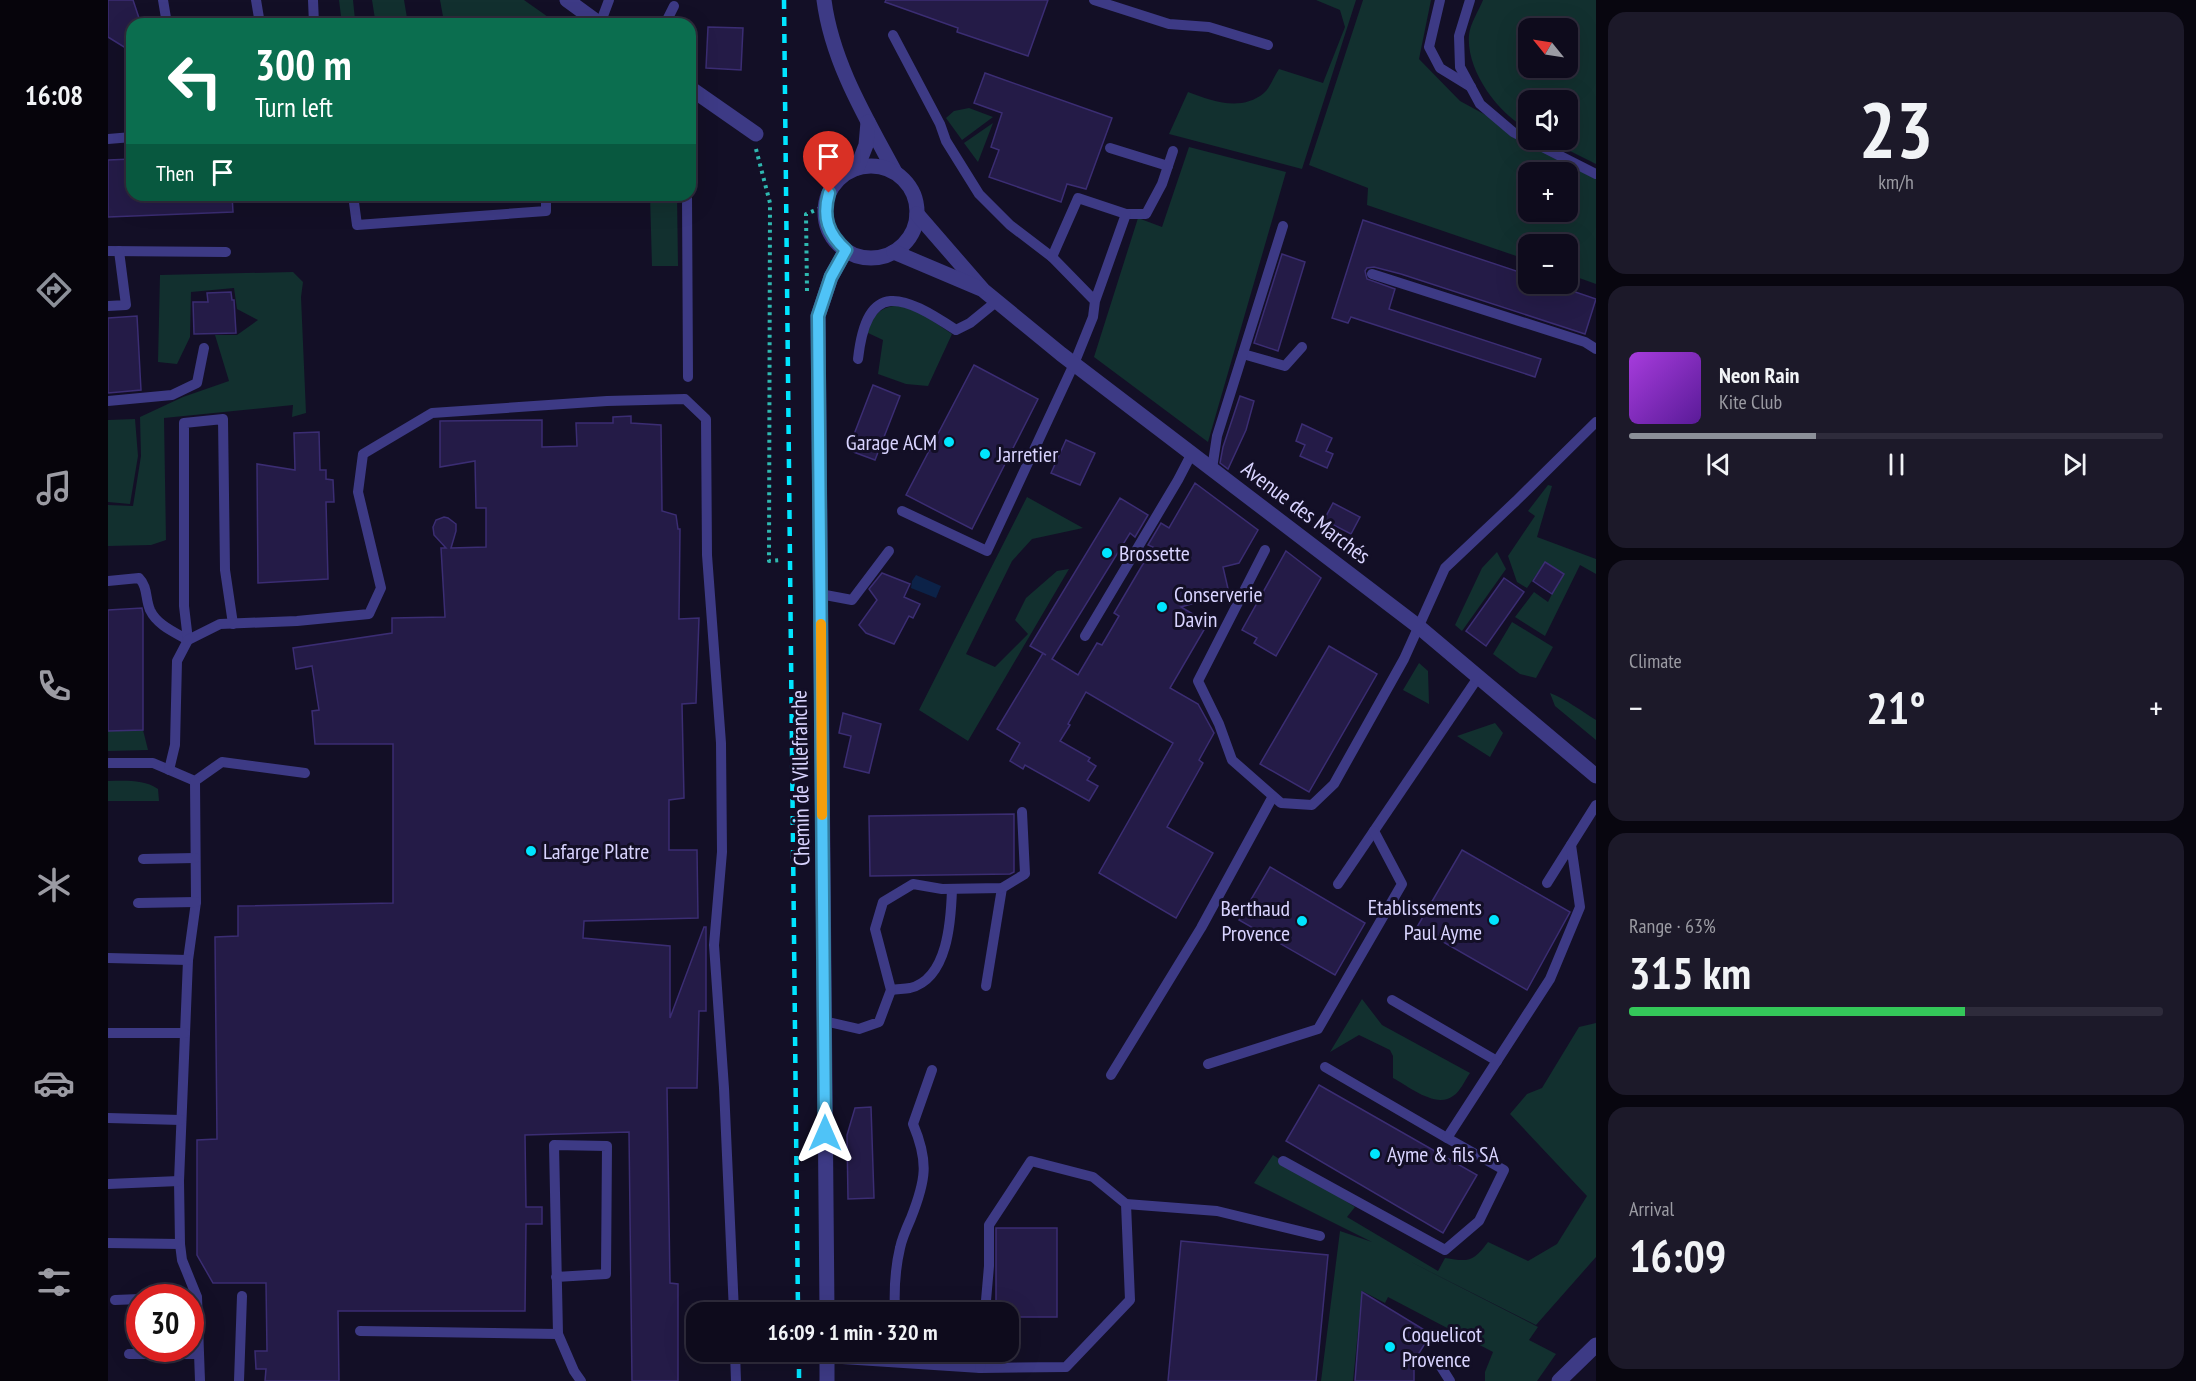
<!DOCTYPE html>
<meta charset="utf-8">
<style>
:root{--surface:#0e0b1c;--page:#1c1929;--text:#f1f3f6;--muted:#9b9ba3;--line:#2e2b3b;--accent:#8c9099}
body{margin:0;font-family:"PT Sans Narrow",sans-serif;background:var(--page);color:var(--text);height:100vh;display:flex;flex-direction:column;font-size:22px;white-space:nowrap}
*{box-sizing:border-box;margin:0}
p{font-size:20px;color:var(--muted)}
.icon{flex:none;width:33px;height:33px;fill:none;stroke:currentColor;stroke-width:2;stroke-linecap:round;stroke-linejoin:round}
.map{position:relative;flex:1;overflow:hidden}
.sheet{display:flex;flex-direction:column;gap:12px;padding:12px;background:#08060f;width:600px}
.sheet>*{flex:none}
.hud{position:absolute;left:18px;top:18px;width:570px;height:183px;border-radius:18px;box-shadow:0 6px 24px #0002,0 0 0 2px var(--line);background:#0b6e4f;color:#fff;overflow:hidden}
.needle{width:39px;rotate:300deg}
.controls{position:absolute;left:1410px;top:18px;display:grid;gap:12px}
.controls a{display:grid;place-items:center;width:60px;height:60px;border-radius:12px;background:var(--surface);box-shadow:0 6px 24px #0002,0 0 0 2px var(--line);font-size:30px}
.speed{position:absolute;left:18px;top:1284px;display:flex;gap:12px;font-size:30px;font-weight:700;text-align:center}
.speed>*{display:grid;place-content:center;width:78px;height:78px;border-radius:50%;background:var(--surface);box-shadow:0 6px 24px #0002,0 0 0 2px var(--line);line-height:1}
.speed .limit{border:9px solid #d22;background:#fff;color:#111}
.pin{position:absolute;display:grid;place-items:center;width:51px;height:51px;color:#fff;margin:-62px -26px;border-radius:50% 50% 50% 0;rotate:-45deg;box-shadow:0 0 6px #0007}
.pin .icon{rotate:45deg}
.me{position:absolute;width:66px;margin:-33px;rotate:0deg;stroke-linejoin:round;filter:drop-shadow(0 0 4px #0008)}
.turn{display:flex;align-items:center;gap:21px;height:126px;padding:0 30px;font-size:27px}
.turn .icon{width:78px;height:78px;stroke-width:2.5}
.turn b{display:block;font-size:42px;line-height:51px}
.then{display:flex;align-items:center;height:57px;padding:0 30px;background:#0003;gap:12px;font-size:22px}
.big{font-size:45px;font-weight:800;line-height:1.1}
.sheet .widget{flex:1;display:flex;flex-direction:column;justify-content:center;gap:9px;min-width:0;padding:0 21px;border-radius:18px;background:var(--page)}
.sheet .dial{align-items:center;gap:0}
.dial b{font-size:78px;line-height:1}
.song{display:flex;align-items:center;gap:18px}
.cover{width:72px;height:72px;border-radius:9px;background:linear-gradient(135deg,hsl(280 70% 55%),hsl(270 70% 35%))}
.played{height:6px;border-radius:3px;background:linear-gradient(90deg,var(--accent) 35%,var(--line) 35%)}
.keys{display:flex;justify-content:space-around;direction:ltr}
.heat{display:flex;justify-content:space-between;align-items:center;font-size:33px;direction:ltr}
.charge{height:9px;border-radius:4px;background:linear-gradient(90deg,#34c759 63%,var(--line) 0)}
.trip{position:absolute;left:578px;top:1302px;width:333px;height:60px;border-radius:18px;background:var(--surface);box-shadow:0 6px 24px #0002,0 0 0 2px var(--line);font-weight:800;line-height:60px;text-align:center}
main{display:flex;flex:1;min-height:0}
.tabs{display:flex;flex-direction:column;width:108px;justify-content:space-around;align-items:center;background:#06040b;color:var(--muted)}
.tabs .icon{width:42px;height:42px}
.tabs .active{color:var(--accent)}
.tabs b{font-size:27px;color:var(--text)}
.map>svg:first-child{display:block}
.green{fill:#12302f;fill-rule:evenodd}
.water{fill:#0c2248}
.building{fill:#241b47;stroke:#3b2d73;stroke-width:1.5}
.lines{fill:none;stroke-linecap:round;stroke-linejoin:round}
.path{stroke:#2fb8b0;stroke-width:4;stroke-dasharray:3 4.5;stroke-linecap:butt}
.service{stroke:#3d3a85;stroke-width:10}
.minor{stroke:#3d3a85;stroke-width:15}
.tertiary{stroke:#3d3a85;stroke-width:15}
.rail{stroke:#00e5ff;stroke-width:4.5;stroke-dasharray:9 8;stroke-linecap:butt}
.route-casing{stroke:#337fa1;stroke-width:15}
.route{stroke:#4fc3f7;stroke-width:10}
.slow{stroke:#f59e0b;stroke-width:10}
.poi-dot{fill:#00e5ff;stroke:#130f26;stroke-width:2}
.labels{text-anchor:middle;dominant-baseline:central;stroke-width:6;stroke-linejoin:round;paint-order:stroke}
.poi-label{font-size:22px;fill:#d9d4ff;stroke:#130f26;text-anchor:start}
.street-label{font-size:22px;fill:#d9d4ff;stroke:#130f26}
</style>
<main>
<nav class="tabs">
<b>16:08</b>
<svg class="icon active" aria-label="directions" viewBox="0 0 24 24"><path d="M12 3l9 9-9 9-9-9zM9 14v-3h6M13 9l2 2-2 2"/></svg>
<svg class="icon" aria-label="music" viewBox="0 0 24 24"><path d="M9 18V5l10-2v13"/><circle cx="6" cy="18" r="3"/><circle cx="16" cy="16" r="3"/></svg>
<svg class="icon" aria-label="phone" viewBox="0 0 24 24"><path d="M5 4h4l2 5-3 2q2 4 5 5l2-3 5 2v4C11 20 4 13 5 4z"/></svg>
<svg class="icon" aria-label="climate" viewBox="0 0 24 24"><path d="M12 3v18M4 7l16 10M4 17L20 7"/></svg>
<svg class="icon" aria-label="car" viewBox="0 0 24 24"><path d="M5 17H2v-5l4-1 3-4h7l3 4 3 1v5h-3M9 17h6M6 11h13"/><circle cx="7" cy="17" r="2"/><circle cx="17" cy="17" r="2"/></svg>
<svg class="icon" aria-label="filters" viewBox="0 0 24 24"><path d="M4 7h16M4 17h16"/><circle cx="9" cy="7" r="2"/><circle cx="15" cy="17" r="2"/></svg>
</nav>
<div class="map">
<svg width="1488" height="1381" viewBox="0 0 1488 1381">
<rect width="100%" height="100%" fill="#130f26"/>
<g class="green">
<polygon points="231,0 245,0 247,20 267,19 264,0 296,0 300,24 234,24"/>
<polygon points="332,0 416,0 450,24 341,24 336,22"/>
<path d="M1208,0H1248L1194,169L1061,134L1080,92C1104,101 1133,112 1156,93C1162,88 1166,76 1171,69L1215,83L1237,27L1232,10Z"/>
<path d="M1255,0H1323L1311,59L1352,101L1488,175V284L1460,274V244H1420V260L1259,205L1260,188L1201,165ZM1420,172H1460V212H1420Z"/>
<path d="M1375,0H1488V164L1440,140H1460V100H1420V129C1390,114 1358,70 1361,35C1362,24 1371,10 1375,0ZM1420,28H1460V68H1420Z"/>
<polygon points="861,108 885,117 854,140 838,118 846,111"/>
<polygon points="885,123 870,162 856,143"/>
<polygon points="1081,147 1178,172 1100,442 986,357 1030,218 1054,227"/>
<polygon points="542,195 569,195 570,266 544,266"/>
<polygon points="185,272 195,282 193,297 198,413 184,417 185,405 56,418 58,540 43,545 0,546 0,505 25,506 33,456 32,417 75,397 121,381 107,335 129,335 150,320 129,309 126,288 83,292 82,337 69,364 50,362 52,275"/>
<path d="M793,305L816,315L844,334L820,386L798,384L770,374L775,340L758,332C768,313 771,307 793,305Z"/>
<polygon points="27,419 30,456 22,504 0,502 0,420"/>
<polygon points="1440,485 1444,486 1429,537 1488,559 1488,574 1472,565 1437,636 1407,617 1426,592 1440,602 1444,594 1437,562 1419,588 1409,582 1400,556 1427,516 1420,511"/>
<polygon points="919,497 975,528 924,539 904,561 858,654 887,667 920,634 907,620 918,598 949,571 961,569 860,741 811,710"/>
<polygon points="1389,552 1398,569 1354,631 1347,625 1374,568"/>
<polygon points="1404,622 1445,647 1428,678 1412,674 1385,654"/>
<polygon points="1311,663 1320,671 1321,704 1295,690"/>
<path d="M1442,693C1458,699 1473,711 1488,720V740L1447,706Z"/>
<polygon points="1387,723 1395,733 1382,757 1349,736"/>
<polygon points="35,730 40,750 0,751 0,731"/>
<path d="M0,781C17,781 35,779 50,789L51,801H0Z"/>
<path d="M1254,999L1274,1025L1362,1073C1357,1080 1352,1092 1345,1096C1328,1109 1300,1086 1285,1078V1056L1282,1050L1251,1035L1222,1052Z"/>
<path d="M1488,1023V1257L1428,1325L1301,1261L1430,1327L1421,1340L1448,1354L1429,1381H1377V1372L1385,1352L1280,1297L1277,1303L1254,1291L1245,1381H1213L1232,1231L1264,1242L1146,1183L1165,1155L1247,1207L1239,1217L1330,1271L1337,1258C1361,1262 1365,1262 1380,1242L1420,1261L1449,1244L1479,1196L1402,1114L1419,1094L1434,1088L1471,1027Z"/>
</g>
<polygon class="water" points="808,575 833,586 828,598 803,588 804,581"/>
<g class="building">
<polygon points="0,0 25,0 33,24 24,24 24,52 0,37"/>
<polygon points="778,0 940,0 920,56 849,32 850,28 777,2"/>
<polygon points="600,27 635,28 633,70 598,68"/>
<polygon points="877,73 1004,118 978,189 959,184 953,202 881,177 891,150 883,147 894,113 866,103"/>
<polygon points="24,159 24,195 124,195 125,212 0,217 0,160"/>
<polygon points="1255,220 1420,275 1420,284 1444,284 1488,299 1477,334 1293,274 1266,267 1259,268 1257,271 1259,279 1287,289 1281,309 1433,359 1427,377 1243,317 1240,323 1224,318"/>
<polygon points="1174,254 1197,262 1170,351 1146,343"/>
<polygon points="123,292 124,300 126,300 128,333 86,334 85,302 100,302 99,293"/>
<polygon points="29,316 33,390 0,393 0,318"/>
<polygon points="866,365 930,399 864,529 798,495"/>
<polygon points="765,385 792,396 767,460 740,450"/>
<polygon points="1132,396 1146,401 1138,430 1120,469 1112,463 1115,447"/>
<polygon points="523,416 523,423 553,425 554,511 568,515 570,529 572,529 571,619 591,618 588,703 574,704 576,798 561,800 561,850 589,850 590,918 476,921 475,938 562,946 562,1018 596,927 598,927 598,1011 591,1011 589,1088 559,1088 562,1283 570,1284 570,1381 524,1381 521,1132 417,1135 418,1207 434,1207 434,1224 418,1224 417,1311 230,1311 231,1381 157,1381 158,1369 148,1369 147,1351 159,1351 158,1283 105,1283 89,1255 89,1140 109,1139 107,937 130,936 130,906 285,903 285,744 207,744 204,711 211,710 204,666 188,669 185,648 284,633 284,618 337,617 333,548 338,548 326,535 325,527 328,520 336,517 340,518 348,524 348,531 343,548 378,547 378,508 368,508 367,461 332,467 332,421 434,420 434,447 469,446 468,423 505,423 505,417"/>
<polygon points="1194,424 1224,438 1218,451 1225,454 1219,468 1192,456 1197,445 1188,441"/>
<polygon points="211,432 212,470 218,470 218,479 225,480 226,502 218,502 220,579 150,583 149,464 187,470 186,433"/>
<polygon points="958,440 987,453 972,485 943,473"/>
<polygon points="1087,483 1150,530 1131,563 1115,567 1121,593 1073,607 1100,623 1062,688 1090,704 1106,733 1091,760 1095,763 1059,827 1105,853 1068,918 991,873 1065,743 978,692 960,724 962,725 952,741 982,758 980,761 988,766 979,780 990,786 981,801 917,765 915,769 902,761 912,743 889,729 935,653 938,655 922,646 1012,498 1040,515 1027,537 1022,533 944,659 970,675 989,643 994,645 1011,616 1006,613 1045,547 1040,545 1053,523 1061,528"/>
<polygon points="1225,503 1252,517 1243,534 1216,520"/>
<polygon points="1178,551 1213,578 1168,656 1146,643 1149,638 1134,630"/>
<polygon points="1437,562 1456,574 1444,594 1425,581"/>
<polygon points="774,573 802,584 796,597 812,604 805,618 801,616 786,644 758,633 751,625 769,600 761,589"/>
<polygon points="1396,578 1416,592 1378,646 1358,631"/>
<polygon points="34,608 35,614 35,730 0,731 0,610"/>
<polygon points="1221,646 1269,674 1201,792 1152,764"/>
<polygon points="735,713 773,724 761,773 736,767 743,736 731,733"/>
<polygon points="906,814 906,872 902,874 762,876 761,816"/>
<polygon points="1354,850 1462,912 1419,990 1309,927"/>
<polygon points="1162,867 1257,923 1227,975 1131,920"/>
<polygon points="1211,1085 1369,1175 1335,1233 1178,1141"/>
<polygon points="763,1107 766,1198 740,1199 739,1135 747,1108"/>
<polygon points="888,1228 949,1228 949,1317 900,1317 900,1312 888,1312"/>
<polygon points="1073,1241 1220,1255 1208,1381 1060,1381"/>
<polygon points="1254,1292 1323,1334 1306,1361 1306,1381 1247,1381"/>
</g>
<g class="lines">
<g class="path">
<polyline points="648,149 662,203 661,561 672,560"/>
<polyline points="699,291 698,214 718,206"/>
</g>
<g class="service">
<polyline points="55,0 59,24"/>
<polyline points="148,0 152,24"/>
<polyline points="205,0 206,24"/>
<polyline points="986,0 1061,24 1101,27 1160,45"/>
<polyline points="1332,0 1321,47 1332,68 1363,87"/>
<polyline points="1362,0 1351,36 1352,67 1372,104 1405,132 1488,174"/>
<polyline points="492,24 501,0"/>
<polyline points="557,24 566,6"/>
<polyline points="785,35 832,124 838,141 871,194 902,225 944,257"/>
<polyline points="0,139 24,137"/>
<polyline points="1002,148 1060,166"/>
<polyline points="245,195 249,225 438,211 438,195"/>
<polyline points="579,195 580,377"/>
<polyline points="1018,214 1038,214 1054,184 1065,151"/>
<polyline points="0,251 118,252"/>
<polyline points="1264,274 1477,342 1488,349"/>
<polyline points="0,306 18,305 11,251"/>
<polyline points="1135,354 1177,366 1194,347"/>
<path d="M750,359C759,278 795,295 848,330L862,323L889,301"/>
<polyline points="0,401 64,395 89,383 96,348"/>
<polyline points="1104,469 1109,436 1175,226"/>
<polyline points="794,511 879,551 966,364 985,317 987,301 1018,214 970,198 944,257 987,301"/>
<polyline points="1157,550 1090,681 1111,724 1124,760 1173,803 1204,805 1226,784 1296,659 1337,568 1408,501 1488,422"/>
<path d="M0,581L31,578C40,587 37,598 42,610C49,625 66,632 80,640"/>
<polyline points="712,594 744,600 781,551"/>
<polyline points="977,636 1070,480 1084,453"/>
<polyline points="80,640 76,606 76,423 115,419 117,570 125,624"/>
<polyline points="0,763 45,763 87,781 114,762 197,773"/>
<polyline points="61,770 67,745 69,661 80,640 112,624 189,621 261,614 273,588 250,492 255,454 324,413 499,401 577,399 598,419 599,555 613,743 614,852 606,945 616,1088 626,1312"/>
<polyline points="87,781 88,902 80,960 71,1181 72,1244 74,1260 89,1297 92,1381"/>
<polyline points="35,859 87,858"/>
<polyline points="1439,883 1488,805"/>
<polyline points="1230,884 1371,676"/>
<polyline points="30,903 88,902"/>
<polyline points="0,958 80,960"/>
<polyline points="878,986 894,888"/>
<path d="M783,990C789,989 796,989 802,988C840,979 843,920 844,889"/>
<polyline points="1284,1000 1389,1061"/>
<polyline points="716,1021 751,1029 771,1022 783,990 767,929 775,902 805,884 834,889 894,888 917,874 914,812"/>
<polyline points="0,1033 77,1033"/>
<polyline points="1100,1064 1210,1029 1294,884 1266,831"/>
<polyline points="1217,1067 1339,1138"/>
<polyline points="1003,1075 1093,928 1164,798"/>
<polyline points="0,1118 73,1120"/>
<polyline points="1175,1161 1337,1250 1371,1221 1396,1170 1339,1138 1442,979 1472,907 1463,845"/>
<polyline points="0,1184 71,1181"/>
<polyline points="1018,1204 1109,1211 1212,1236"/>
<polyline points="0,1243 72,1244"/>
<polyline points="448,1277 498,1274 499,1146 446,1145 450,1334 466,1371 473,1381"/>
<polyline points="7,1300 32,1299"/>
<path d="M787,1312C786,1291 787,1269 792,1248C794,1238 799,1227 803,1218C818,1180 821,1162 805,1124L824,1070"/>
<polyline points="252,1331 450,1334"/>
<polyline points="627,1352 628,1381"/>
<polyline points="21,1354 91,1354"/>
<polyline points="719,1358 872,1368 958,1367 1022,1300 1018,1204 985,1177 923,1161 881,1225 881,1266 877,1312"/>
<polyline points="1330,1362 1342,1381"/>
<polyline points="872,1368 873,1352"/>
<polyline points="131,1381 134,1296"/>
</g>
<g class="minor">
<polyline points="459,0 492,24"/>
<polyline points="582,88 648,134"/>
<polyline points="719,1312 710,316 723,277 738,250"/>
<polyline points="719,1352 719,1381"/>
<polyline points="1451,1381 1488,1345"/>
</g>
<g class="tertiary">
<path d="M716,0C724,62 758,118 787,172"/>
<circle cx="763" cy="212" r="46"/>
<polyline points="749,168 758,145 760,122"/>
<polyline points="809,214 875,290 953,354 1311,627 1488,776"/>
<polyline points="786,252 871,288"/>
</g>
<g class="rail">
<polyline points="676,0 690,1312"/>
<polyline points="691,1352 691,1381"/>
</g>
</g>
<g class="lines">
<defs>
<path id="route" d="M717,1133L710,316L723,277L738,250C720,234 714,217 721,193"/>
</defs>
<use href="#route" class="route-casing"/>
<use href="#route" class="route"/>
<polyline class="slow" points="713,624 714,815"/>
</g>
<g class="poi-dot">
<circle cx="841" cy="442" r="6"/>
<circle cx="877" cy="454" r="6"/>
<circle cx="999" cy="553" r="6"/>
<circle cx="1054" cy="607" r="6"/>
<circle cx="423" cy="851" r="6"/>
<circle cx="1386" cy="920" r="6"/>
<circle cx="1194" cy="921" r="6"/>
<circle cx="1267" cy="1154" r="6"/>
<circle cx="1282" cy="1347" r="6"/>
</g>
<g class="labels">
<g class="poi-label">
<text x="829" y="442" text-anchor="end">Garage ACM</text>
<text x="889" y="454">Jarretier</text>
<text x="1011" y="553">Brossette</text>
<text x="1066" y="594">Conserverie<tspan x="1066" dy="25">Davin</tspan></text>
<text x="435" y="851">Lafarge Platre</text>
<text x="1374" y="907" text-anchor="end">Etablissements<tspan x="1374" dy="25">Paul Ayme</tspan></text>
<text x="1182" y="908" text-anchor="end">Berthaud<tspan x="1182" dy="25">Provence</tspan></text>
<text x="1279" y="1154">Ayme &amp; fils SA</text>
<text x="1294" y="1334">Coquelicot<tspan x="1294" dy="25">Provence</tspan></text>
</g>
<g class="street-label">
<text transform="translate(1198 512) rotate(37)">Avenue des Marchés</text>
<text transform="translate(692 778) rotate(-91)">Chemin de Villefranche</text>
</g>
</g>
</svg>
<div class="controls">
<a><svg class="needle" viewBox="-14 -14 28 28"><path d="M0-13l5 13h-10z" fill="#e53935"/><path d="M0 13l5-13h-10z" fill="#9b9ba3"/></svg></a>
<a><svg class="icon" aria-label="sound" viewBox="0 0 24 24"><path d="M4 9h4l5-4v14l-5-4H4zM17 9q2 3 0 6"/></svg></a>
<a>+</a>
<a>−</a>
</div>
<div class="speed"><div class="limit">30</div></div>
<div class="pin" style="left:721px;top:193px;background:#d93025"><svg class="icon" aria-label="arrive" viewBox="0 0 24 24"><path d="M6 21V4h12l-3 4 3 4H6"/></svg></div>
<svg class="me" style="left:717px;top:1133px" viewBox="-20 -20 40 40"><path d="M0-17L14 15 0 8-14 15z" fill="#4fc3f7" stroke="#fff" stroke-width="4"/></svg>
<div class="trip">16:09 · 1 min · 320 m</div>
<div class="hud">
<div class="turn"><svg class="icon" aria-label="left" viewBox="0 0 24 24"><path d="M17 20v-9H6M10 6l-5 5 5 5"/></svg><div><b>300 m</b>Turn left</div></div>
<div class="then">Then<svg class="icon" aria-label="arrive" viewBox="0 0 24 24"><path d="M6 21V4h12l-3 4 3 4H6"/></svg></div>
</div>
</div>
<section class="sheet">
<div class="widget dial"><b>23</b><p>km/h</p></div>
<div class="widget">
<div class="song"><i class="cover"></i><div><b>Neon Rain</b><p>Kite Club</p></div></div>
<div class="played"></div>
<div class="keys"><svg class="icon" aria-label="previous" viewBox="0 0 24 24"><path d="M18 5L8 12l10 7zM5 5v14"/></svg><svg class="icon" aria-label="pause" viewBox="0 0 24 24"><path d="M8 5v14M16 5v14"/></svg><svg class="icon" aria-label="next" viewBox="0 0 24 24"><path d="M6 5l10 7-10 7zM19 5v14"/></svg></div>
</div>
<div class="widget"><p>Climate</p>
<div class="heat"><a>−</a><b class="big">21°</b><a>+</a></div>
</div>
<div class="widget"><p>Range · 63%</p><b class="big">315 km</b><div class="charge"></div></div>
<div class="widget"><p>Arrival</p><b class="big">16:09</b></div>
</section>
</main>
